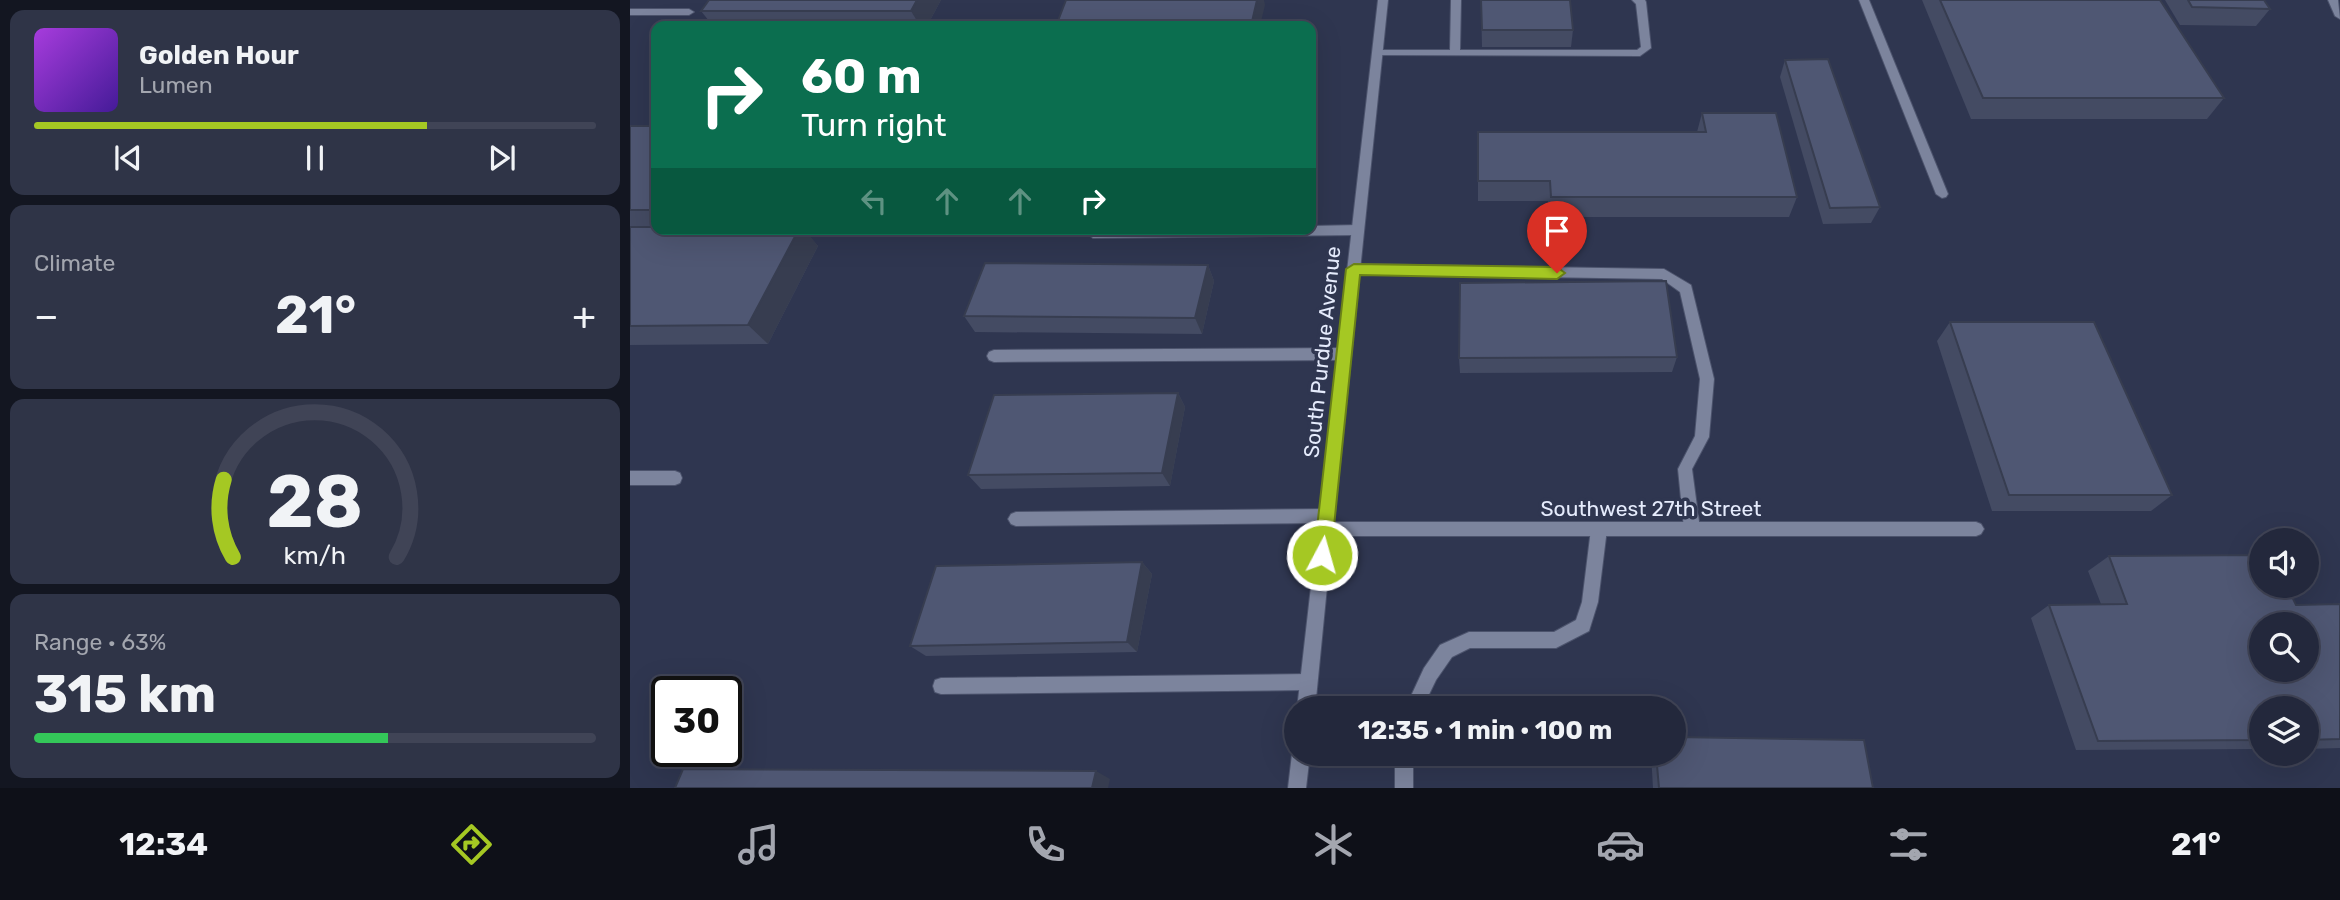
<!DOCTYPE html>
<meta charset="utf-8">
<style>
:root{--surface:#23283c;--page:#2f3447;--text:#f1f3f6;--muted:#a3a6af;--line:#404456;--accent:#a5c823}
body{margin:0;font-family:Rubik,sans-serif;background:var(--page);color:var(--text);height:100vh;display:flex;flex-direction:column;font-size:26px;white-space:nowrap}
*{box-sizing:border-box;margin:0}
p{font-size:23px;color:var(--muted)}
.icon{flex:none;width:38px;height:38px;fill:none;stroke:currentColor;stroke-width:2;stroke-linecap:round;stroke-linejoin:round}
.map{position:relative;flex:1;overflow:hidden}
.drawer{display:flex;flex-direction:column;gap:10px;padding:10px;background:#131621;width:630px}
.drawer>*{flex:none}
.guide{position:absolute;left:21px;top:21px;width:665px;height:214px;border-radius:14px;box-shadow:0 7px 28px #0002,0 0 0 2px var(--line);background:#0b6e4f;color:#fff;overflow:hidden}
.fabs{position:absolute;left:1619px;top:528px;display:grid;gap:14px}
.fabs a{display:grid;place-items:center;width:70px;height:70px;border-radius:50%;background:var(--surface);box-shadow:0 7px 28px #0002,0 0 0 2px var(--line);font-size:35px}
.speed{position:absolute;left:21px;top:676px;display:flex;gap:14px;font-size:35px;font-weight:700;text-align:center}
.speed>*{display:grid;place-content:center;width:91px;height:91px;border-radius:50%;background:var(--surface);box-shadow:0 7px 28px #0002,0 0 0 2px var(--line);line-height:1}
.speed .limit{border:4px solid #111;border-radius:10px;background:#fff;color:#111}
.pin{position:absolute;display:grid;place-items:center;width:60px;height:60px;color:#fff;margin:-72px -30px;border-radius:50% 50% 50% 0;rotate:-45deg;box-shadow:0 0 7px #0007}
.pin .icon{rotate:45deg}
.me{position:absolute;width:77px;margin:-38px;rotate:6deg;stroke-linejoin:round;filter:drop-shadow(0 0 5px #0008)}
.turn{display:flex;align-items:center;gap:24px;height:147px;padding:0 35px;font-size:32px}
.turn .icon{width:91px;height:91px;stroke-width:2.5}
.turn b{display:block;font-size:49px;line-height:60px}
.lanes{display:flex;align-items:center;height:66px;padding:0 35px;background:#0003;justify-content:center;gap:35px;direction:ltr}
.lanes .off{opacity:.35}
.big{font-size:52px;font-weight:700;line-height:1.1}
.drawer .widget{flex:1;display:flex;flex-direction:column;justify-content:center;gap:10px;min-width:0;padding:0 24px;border-radius:14px;background:var(--page)}
.drawer .dial{align-items:center;gap:0}
.dial svg{height:182px;overflow:visible;fill:none;stroke:var(--line);stroke-width:7;stroke-linecap:round;text-anchor:middle}
.dial text{fill:var(--text);stroke:none}
.song{display:flex;align-items:center;gap:21px}
.cover{width:84px;height:84px;border-radius:10px;background:linear-gradient(135deg,hsl(280 70% 55%),hsl(260 70% 35%))}
.played{height:7px;border-radius:4px;background:linear-gradient(90deg,var(--accent) 70%,var(--line) 70%)}
.keys{display:flex;justify-content:space-around;direction:ltr}
.heat{display:flex;justify-content:space-between;align-items:center;font-size:38px;direction:ltr}
.charge{height:10px;border-radius:5px;background:linear-gradient(90deg,#34c759 63%,var(--line) 0)}
.trip{position:absolute;left:654px;top:696px;width:402px;height:70px;border-radius:35px;background:var(--surface);box-shadow:0 7px 28px #0002,0 0 0 2px var(--line);font-weight:700;line-height:70px;text-align:center}
.menu{display:flex;height:112px;justify-content:space-around;align-items:center;background:#0e1018;color:var(--muted)}
.menu .icon{width:49px;height:49px}
.menu .selected{color:var(--accent)}
.menu b{font-size:32px;color:var(--text)}
main{display:flex;flex:1;min-height:0}
.map>svg:first-child{display:block}
.lines{fill:none;stroke-linecap:round;stroke-linejoin:round}
.service-casing{stroke:#4c536c;stroke-width:2}
.minor-casing{stroke:#4c536c;stroke-width:2}
.service{fill:#7c849d;fill-rule:evenodd}
.minor{fill:#7c849d;fill-rule:evenodd}
.wall{fill:#444b63}
.shaded-wall{fill:#373d50}
.building{fill:#4f5773;stroke:#373d50;stroke-width:2;fill-rule:evenodd}
.route{fill:#a5c823;stroke:#6b8217;stroke-width:2}
.labels{text-anchor:middle;dominant-baseline:central;stroke-width:7;stroke-linejoin:round;paint-order:stroke}
.street-label{font-size:21px;fill:#e5ebfc;stroke:#2f3650}
</style>
<main>
<section class="drawer">
<div class="widget">
<div class="song"><i class="cover"></i><div><b>Golden Hour</b><p>Lumen</p></div></div>
<div class="played"></div>
<div class="keys"><svg class="icon" aria-label="previous" viewBox="0 0 24 24"><path d="M18 5L8 12l10 7zM5 5v14"/></svg><svg class="icon" aria-label="pause" viewBox="0 0 24 24"><path d="M8 5v14M16 5v14"/></svg><svg class="icon" aria-label="next" viewBox="0 0 24 24"><path d="M6 5l10 7-10 7zM19 5v14"/></svg></div>
</div>
<div class="widget"><p>Climate</p>
<div class="heat"><a>−</a><b class="big">21°</b><a>+</a></div>
</div>
<div class="widget dial"><svg viewBox="0 0 100 80">
<path d="M14 69A42 42 0 1 1 86 69"/>
<path d="M14 69A42 42 0 0 1 10 35" stroke="#a5c823"/>
<text x="50" y="56" font-size="32" font-weight="700">28</text>
<text x="50" y="72" font-size="11">km/h</text>
</svg></div>
<div class="widget"><p>Range · 63%</p><b class="big">315 km</b><div class="charge"></div></div>
</section>
<div class="map">
<svg width="1710" height="788" viewBox="0 0 1710 788">
<rect width="100%" height="100%" fill="#2f3650"/>
<g class="lines">
<defs>
<g id="service">
<polygon points="821,0 831,0 830,50 1007,50 1011,47 1006,4 1002,0 1015,0 1016,2 1021,48 1010,56 743,55 742,53 747,50 820,50"/>
<polygon points="1229,0 1239,0 1318,194 1316,197 1312,198 1306,194"/>
<polygon points="1698,0 1708,0 1710,19 1705,16"/>
<polygon points="0,9 59,9 64,12 59,15 0,15"/>
<polygon points="728,225 734,230 728,235 463,238 457,233 460,229 681,229 681,226"/>
<polygon points="724,264 1034,269 1061,285 1084,379 1079,437 1062,469 1070,529 1067,534 1062,536 1057,534 1054,529 1048,469 1065,436 1070,379 1050,292 1032,279 724,274 718,269"/>
<polygon points="714,348 719,350 721,354 719,358 714,360 364,362 359,360 357,356 359,352 364,350"/>
<polygon points="0,471 45,471 50,473 52,478 50,483 45,485 0,485"/>
<polygon points="697,509 702,511 705,516 702,521 697,523 386,526 381,524 378,519 381,514 386,512"/>
<polygon points="969,522 974,524 977,529 968,602 959,631 926,648 840,648 822,657 806,680 792,709 775,709 794,668 810,645 839,632 924,632 946,620 952,602 961,529 964,524"/>
<polygon points="679,674 685,676 687,682 685,688 679,690 311,694 305,692 303,686 305,680 311,678"/>
<rect x="765" y="754" width="18" height="34"/>
</g>
<g id="minor">
<polygon points="748,0 758,0 704,522 1346,522 1351,524 1354,529 1351,534 1346,536 702,536 685,709 667,709"/>
<polygon points="667,747 667,754 680,754 676,788 658,788 662,754"/>
</g>
</defs>
<use href="#service" class="service-casing"/>
<use href="#minor" class="minor-casing"/>
<use href="#service" class="service"/>
<use href="#minor" class="minor"/>
</g>
<g class="wall">
<polygon points="311,0 297,26 83,26 71,11"/>
<polygon points="851,0 943,30 941,47 852,47"/>
<polygon points="1292,0 1530,0 1594,98 1577,119 1341,119"/>
<polygon points="1535,0 1634,0 1640,9 1626,26 1550,25"/>
<polygon points="1155,60 1250,207 1241,223 1193,224 1150,77"/>
<polygon points="1072,113 1167,197 1159,217 919,217 918,201 848,201 848,132 1067,132"/>
<polygon points="0,126 26,126 26,229 190,229 174,230 188,246 138,344 0,345"/>
<polygon points="578,265 584,281 572,334 345,332 334,316"/>
<polygon points="1320,322 1542,495 1521,511 1362,511 1307,341"/>
<polygon points="1047,357 1042,372 830,373 829,358"/>
<polygon points="548,393 555,407 540,486 351,489 338,475"/>
<polygon points="1479,556 1666,605 1710,604 1710,748 1676,749 1676,709 1631,709 1631,749 1446,750 1401,618 1419,605 1471,604 1458,571"/>
<polygon points="512,562 522,574 507,652 296,656 280,646"/>
<polygon points="1021,754 1045,754 1243,788 1023,788"/>
</g>
<g class="shaded-wall">
<polygon points="287,0 311,0 297,26 290,26 281,11"/>
<polygon points="627,0 634,0 635,5 630,26 621,26"/>
<polygon points="169,229 174,229 188,246 138,344 118,325"/>
<polygon points="578,265 584,281 572,334 565,318"/>
<polygon points="548,393 555,407 540,486 532,473"/>
<polygon points="512,562 522,574 507,652 497,642"/>
<polygon points="466,771 480,779 478,788 462,788"/>
</g>
<g class="building">
<polygon points="79,0 287,0 281,11 71,11"/>
<polygon points="436,0 627,0 621,26 426,26"/>
<polygon points="851,0 940,0 943,30 852,30"/>
<polygon points="1310,0 1530,0 1594,98 1353,98"/>
<polygon points="1558,0 1634,0 1640,9 1562,7"/>
<polygon points="1198,59 1250,207 1200,208 1155,60"/>
<polygon points="1072,113 1146,113 1167,197 921,197 920,181 848,181 848,132 1076,132"/>
<rect x="0" y="126" width="26" height="84"/>
<polygon points="0,227 26,227 26,229 169,229 118,325 0,326"/>
<polygon points="355,263 578,265 565,318 334,316"/>
<polygon points="1036,281 1047,357 829,358 830,283"/>
<polygon points="1320,322 1464,322 1542,495 1379,495"/>
<polygon points="548,393 532,473 338,475 364,395"/>
<path d="M1631,555V586H1657L1666,605L1710,604V739L1676,740V709H1631V740L1468,741L1419,605L1497,604L1479,556ZM1631,625H1676V670H1631Z"/>
<polygon points="512,562 497,642 280,646 306,566"/>
<polygon points="1045,737 1234,740 1243,788 1029,788 1026,754 1045,754"/>
<polygon points="53,769 466,771 462,788 45,788"/>
</g>
<polygon class="route" points="724,264 927,267 935,273 927,279 730,275 701,555 699,560 692,563 686,560 684,555 716,269"/>
<g class="labels">
<g class="street-label">
<text transform="translate(692 352) rotate(-84)">South Purdue Avenue</text>
<text x="1021" y="508">Southwest 27th Street</text>
</g>
</g>
</svg>
<div class="fabs">
<a><svg class="icon" aria-label="sound" viewBox="0 0 24 24"><path d="M4 9h4l5-4v14l-5-4H4zM17 9q2 3 0 6"/></svg></a>
<a><svg class="icon" aria-label="search" viewBox="0 0 24 24"><circle cx="10" cy="10" r="6"/><path d="M15 15l6 6"/></svg></a>
<a><svg class="icon" aria-label="layers" viewBox="0 0 24 24"><path d="M12 4l9 5-9 5-9-5zM3 14l9 5 9-5"/></svg></a>
</div>
<div class="speed"><div class="limit">30</div></div>
<div class="pin" style="left:927px;top:273px;background:#d93025"><svg class="icon" aria-label="arrive" viewBox="0 0 24 24"><path d="M6 21V4h12l-3 4 3 4H6"/></svg></div>
<svg class="me" style="left:692px;top:555px" viewBox="-20 -20 40 40"><circle r="17" fill="#a5c823" stroke="#fff" stroke-width="3"/><path d="M0-11L8 9 0 5-8 9z" fill="#fff"/></svg>
<div class="trip">12:35 · 1 min · 100 m</div>
<div class="guide">
<div class="turn"><svg class="icon" aria-label="right" viewBox="0 0 24 24"><path d="M7 20v-9h11M14 6l5 5-5 5"/></svg><div><b>60 m</b>Turn right</div></div>
<div class="lanes"><svg class="icon off" aria-label="left" viewBox="0 0 24 24"><path d="M17 20v-9H6M10 6l-5 5 5 5"/></svg><svg class="icon off" aria-label="ahead" viewBox="0 0 24 24"><path d="M12 20V5M6 11l6-6 6 6"/></svg><svg class="icon off" aria-label="ahead" viewBox="0 0 24 24"><path d="M12 20V5M6 11l6-6 6 6"/></svg><svg class="icon" aria-label="right" viewBox="0 0 24 24"><path d="M7 20v-9h11M14 6l5 5-5 5"/></svg></div>
</div>
</div>
</main>
<nav class="menu">
<b>12:34</b>
<svg class="icon selected" aria-label="directions" viewBox="0 0 24 24"><path d="M12 3l9 9-9 9-9-9zM9 14v-3h6M13 9l2 2-2 2"/></svg>
<svg class="icon" aria-label="music" viewBox="0 0 24 24"><path d="M9 18V5l10-2v13"/><circle cx="6" cy="18" r="3"/><circle cx="16" cy="16" r="3"/></svg>
<svg class="icon" aria-label="phone" viewBox="0 0 24 24"><path d="M5 4h4l2 5-3 2q2 4 5 5l2-3 5 2v4C11 20 4 13 5 4z"/></svg>
<svg class="icon" aria-label="climate" viewBox="0 0 24 24"><path d="M12 3v18M4 7l16 10M4 17L20 7"/></svg>
<svg class="icon" aria-label="car" viewBox="0 0 24 24"><path d="M5 17H2v-5l4-1 3-4h7l3 4 3 1v5h-3M9 17h6M6 11h13"/><circle cx="7" cy="17" r="2"/><circle cx="17" cy="17" r="2"/></svg>
<svg class="icon" aria-label="filters" viewBox="0 0 24 24"><path d="M4 7h16M4 17h16"/><circle cx="9" cy="7" r="2"/><circle cx="15" cy="17" r="2"/></svg>
<b>21°</b>
</nav>
